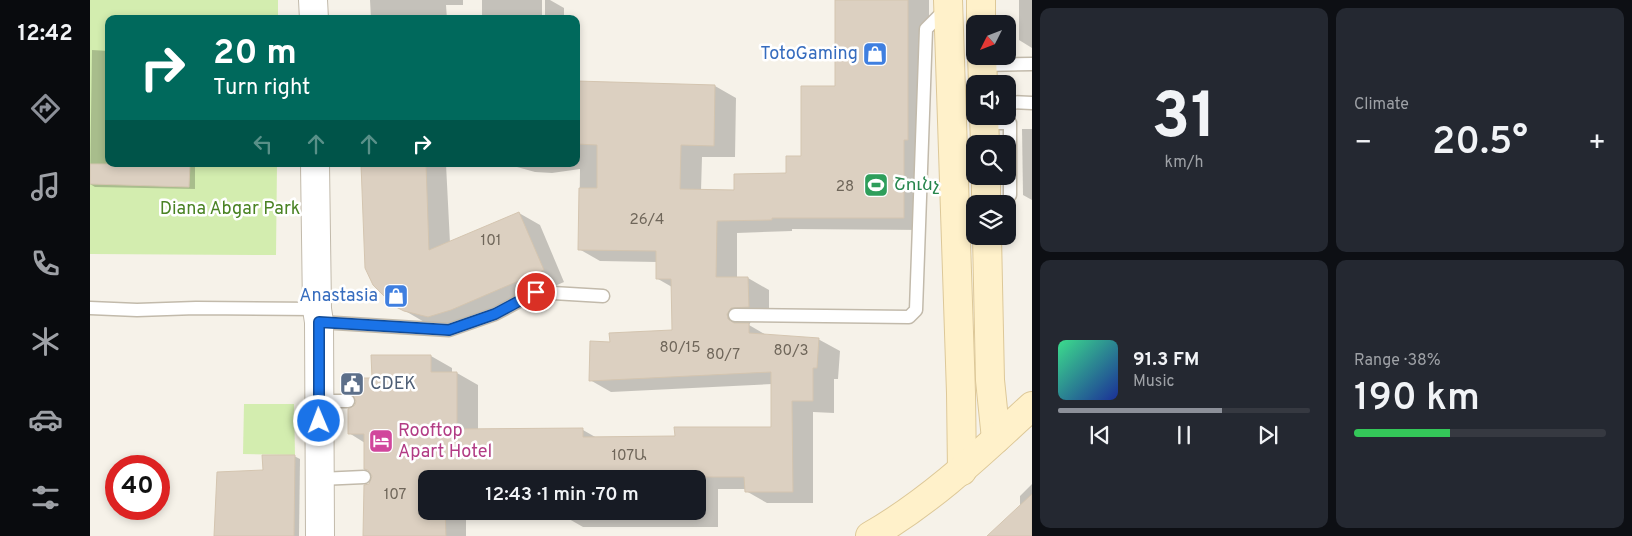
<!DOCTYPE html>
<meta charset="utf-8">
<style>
:root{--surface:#171b24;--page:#242831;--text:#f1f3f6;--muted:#9ea1a6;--line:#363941;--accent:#8c9099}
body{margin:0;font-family:Overpass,"Noto Sans Armenian",sans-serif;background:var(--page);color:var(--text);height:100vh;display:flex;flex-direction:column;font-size:19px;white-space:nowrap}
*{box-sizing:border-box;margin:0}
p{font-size:16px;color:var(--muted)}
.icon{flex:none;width:28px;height:28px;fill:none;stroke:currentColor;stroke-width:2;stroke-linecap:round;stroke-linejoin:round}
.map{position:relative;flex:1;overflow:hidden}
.sheet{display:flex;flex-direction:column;gap:8px;padding:8px;background:#0d0f14;width:600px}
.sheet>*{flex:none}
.top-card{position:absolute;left:15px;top:15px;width:475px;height:152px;border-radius:10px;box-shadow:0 2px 8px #0003;background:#00695c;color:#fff;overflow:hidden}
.needle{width:32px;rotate:228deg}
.fabs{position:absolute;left:876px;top:15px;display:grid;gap:10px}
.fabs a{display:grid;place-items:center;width:50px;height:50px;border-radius:10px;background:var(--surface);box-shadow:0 2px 8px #0003;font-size:25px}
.speed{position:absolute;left:15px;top:455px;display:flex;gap:10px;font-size:25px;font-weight:700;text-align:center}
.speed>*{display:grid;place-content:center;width:65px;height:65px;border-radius:50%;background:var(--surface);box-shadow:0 2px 8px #0003;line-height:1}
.speed .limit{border:8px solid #d22;background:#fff;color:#111}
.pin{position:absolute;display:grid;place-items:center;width:42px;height:42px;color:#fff;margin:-21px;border:2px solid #fff;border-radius:50%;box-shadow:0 1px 5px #0007}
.me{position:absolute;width:55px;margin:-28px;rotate:359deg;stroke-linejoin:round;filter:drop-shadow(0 0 4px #0008)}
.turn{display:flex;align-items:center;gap:18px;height:105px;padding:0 25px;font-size:22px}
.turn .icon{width:65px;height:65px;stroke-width:2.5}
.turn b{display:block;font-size:35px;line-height:42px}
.lanes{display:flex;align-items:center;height:48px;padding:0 25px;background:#0003;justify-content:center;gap:25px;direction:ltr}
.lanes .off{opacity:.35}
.big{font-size:38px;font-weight:600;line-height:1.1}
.sheet .tile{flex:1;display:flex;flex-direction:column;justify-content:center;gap:8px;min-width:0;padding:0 18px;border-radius:10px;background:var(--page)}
.sheet .dial{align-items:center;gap:0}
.dial b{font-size:65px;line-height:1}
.song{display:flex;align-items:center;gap:15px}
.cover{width:60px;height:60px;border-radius:8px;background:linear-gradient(135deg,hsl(150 70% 55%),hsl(230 70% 35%))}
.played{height:5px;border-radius:2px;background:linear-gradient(90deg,var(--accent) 65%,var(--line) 65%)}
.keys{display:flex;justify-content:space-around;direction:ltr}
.heat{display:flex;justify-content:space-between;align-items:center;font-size:28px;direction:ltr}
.charge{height:8px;border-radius:4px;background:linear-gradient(90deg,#34c759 38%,var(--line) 0)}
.sheet .tiles{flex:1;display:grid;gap:8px;grid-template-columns:repeat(2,1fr)}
.trip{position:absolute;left:328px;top:470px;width:288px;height:50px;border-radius:10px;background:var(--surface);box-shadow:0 2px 8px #0003;font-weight:600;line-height:50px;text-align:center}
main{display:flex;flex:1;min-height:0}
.tabs{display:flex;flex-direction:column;width:90px;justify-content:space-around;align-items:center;background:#090b0e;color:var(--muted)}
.tabs .icon{width:35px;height:35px}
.tabs .current{color:var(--accent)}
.tabs b{font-size:22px;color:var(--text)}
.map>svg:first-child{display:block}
.green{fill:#d3edaf}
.shadow{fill:#0003}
.building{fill:#dcd0c1;stroke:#d4c5b0}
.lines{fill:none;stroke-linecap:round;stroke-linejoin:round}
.service-casing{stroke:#c2baab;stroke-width:15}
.tertiary-casing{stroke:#c2baab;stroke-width:30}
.secondary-casing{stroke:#ddc898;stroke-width:30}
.service{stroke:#fff;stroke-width:12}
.tertiary{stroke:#fff;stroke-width:28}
.secondary{stroke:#fff1ca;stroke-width:28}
.route-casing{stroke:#114b97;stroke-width:12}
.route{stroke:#1a73e8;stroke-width:9}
.labels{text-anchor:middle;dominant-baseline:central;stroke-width:5;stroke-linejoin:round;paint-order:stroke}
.number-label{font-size:15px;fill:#6f665a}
.shop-label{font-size:18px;fill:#366cbe;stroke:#fff;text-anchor:end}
.leisure-label{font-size:18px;fill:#27864d;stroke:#fff;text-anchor:start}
.park-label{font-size:18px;fill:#4a8324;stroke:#fff}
.service-label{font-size:18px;fill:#4e5e75;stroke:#fff;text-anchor:start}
.hotel-label{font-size:18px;fill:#b23c85;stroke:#fff;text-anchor:start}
</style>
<main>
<nav class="tabs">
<b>12:42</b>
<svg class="icon current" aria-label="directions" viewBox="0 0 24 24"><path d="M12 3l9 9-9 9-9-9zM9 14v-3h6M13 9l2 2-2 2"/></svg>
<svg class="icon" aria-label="music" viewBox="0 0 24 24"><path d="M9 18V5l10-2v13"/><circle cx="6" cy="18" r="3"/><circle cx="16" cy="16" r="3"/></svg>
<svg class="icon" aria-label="phone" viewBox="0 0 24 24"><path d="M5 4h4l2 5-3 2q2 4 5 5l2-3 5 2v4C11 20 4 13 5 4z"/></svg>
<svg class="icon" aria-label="climate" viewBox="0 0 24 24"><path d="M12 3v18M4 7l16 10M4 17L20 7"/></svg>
<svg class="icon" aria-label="car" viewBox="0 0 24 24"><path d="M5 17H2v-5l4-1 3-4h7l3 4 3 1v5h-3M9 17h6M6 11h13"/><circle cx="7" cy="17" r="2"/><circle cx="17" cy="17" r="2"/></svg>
<svg class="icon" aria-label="filters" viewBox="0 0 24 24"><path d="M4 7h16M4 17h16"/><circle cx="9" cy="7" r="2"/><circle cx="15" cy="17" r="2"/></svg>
</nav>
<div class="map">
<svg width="942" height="536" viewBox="0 0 942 536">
<rect width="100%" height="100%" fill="#f6f2e9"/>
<g class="green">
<polygon points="0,0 188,0 188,19 19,19 19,164 187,164 186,255 0,254"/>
<polygon points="154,404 204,404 205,455 153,454"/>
</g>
<g class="shadow">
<polygon points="280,0 373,0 373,5 356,5 357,19 281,19"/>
<rect x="392" y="0" width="60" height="19"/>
<polygon points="455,0 460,0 474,8 474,19 455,19"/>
<polygon points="746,0 839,0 839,151 835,151 835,230 702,229 702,231 647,233 647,278 658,278 679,290 679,319 662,320 659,325 678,336 728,339 750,351 748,379 744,379 744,413 723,412 723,503 677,503 656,491 656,489 628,489 628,527 493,527 472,515 606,511 606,479 336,479 336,511 376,511 376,536 277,536 280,485 283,476 275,443 259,433 266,406 283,379 341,356 362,368 362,373 367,373 388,385 388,430 493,430 507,438 586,437 682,428 682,384 521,392 500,380 522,344 583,331 582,287 568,279 567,262 510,261 489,249 490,169 462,173 445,172 416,164 486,164 486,82 625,86 646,98 645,157 612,157 611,191 645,191 697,174 712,157 746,87"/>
<polygon points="929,0 942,0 942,48 929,40"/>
<polygon points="2,50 19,51 19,164 105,164 105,189 5,187 0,184"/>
<polygon points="932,129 942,129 942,200 933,195"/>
<polygon points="273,164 356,164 360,243 429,213 450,225 474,282 383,322 360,328 336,323 305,305 276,267"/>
<polygon points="204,456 210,459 209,536 126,536 174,472"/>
<polygon points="942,484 942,536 899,536 930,507 930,496"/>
</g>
<g class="building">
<polygon points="745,0 818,0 818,140 814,140 814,218 682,218 682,220 627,221 626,277 658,277 659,307 641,308 637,314 638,319 644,323 659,323 659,333 729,338 727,368 723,368 723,401 702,401 703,492 655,492 654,477 607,477 607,515 471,516 471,511 606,511 606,479 471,479 471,474 419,475 419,479 336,479 336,511 355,511 356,536 273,536 274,485 279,484 282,476 278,470 274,469 274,434 258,434 258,409 265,405 266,401 262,394 258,393 258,378 282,378 281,355 341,355 341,372 367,372 367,429 493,428 493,437 585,436 584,427 681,427 681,372 499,381 500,341 520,342 519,333 582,330 581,279 566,279 566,251 488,250 489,188 507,188 507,145 486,144 486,81 625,85 624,146 591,145 590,189 644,190 644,174 696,173 696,156 711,156 711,86 745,86"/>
<polygon points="0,164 100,164 99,187 0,184"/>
<polygon points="271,164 336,164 339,250 429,212 454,270 361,310 338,317 314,311 304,306 283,285 275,268"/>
<polygon points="172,455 205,455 204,536 124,536 127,472 173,470"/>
<polygon points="942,494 942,536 897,536"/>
</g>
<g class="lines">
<defs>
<g id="service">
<polyline points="892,65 942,64"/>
<polyline points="918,102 942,103"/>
<polyline points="895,123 920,123 920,195"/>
<polyline points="0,308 47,310 106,308 227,309"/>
<polyline points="645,315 819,317 826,310 836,29 857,8"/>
<polyline points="229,322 359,330 405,314 446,292 513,296"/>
<polyline points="229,401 258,401"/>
<polyline points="230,479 274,477"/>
</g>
<g id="tertiary">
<polyline points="223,0 224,19"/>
<polyline points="225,164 227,309 229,322 230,536"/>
</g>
<g id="secondary">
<polyline points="858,0 871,393 872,471"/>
<polyline points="891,0 891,24"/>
<polyline points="892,56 893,84"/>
<polyline points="894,116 895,144"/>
<polyline points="896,176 896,204"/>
<polyline points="897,236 900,380 906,439"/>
<path d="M780,536C841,501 891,453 942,406"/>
</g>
</defs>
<use href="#service" class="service-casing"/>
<use href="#tertiary" class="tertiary-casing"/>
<use href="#secondary" class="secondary-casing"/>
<use href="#service" class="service"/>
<use href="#tertiary" class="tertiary"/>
<use href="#secondary" class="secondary"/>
</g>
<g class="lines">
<defs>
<polyline id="route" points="229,421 229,322 359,330 405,314 446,292"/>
</defs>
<use href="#route" class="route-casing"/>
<use href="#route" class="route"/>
</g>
<defs>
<symbol id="shop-square" viewBox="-11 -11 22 22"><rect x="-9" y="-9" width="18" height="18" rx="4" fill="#3f7fe0" stroke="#fff"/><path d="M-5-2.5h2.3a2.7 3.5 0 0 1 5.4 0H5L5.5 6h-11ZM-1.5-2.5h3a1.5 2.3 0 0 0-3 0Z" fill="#fff"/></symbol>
<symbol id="stadium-square" viewBox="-11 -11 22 22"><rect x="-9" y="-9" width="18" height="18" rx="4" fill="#2e9e5b" stroke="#fff"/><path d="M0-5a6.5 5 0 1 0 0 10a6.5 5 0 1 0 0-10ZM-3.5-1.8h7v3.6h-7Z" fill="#fff"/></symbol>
<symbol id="civic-square" viewBox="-11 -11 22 22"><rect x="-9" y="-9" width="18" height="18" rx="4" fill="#5c6f8a" stroke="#fff"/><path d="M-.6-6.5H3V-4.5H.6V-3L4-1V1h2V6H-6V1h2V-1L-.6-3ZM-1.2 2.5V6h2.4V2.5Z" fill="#fff"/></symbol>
<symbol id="hotel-square" viewBox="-11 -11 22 22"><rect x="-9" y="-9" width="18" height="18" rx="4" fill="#d1479c" stroke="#fff"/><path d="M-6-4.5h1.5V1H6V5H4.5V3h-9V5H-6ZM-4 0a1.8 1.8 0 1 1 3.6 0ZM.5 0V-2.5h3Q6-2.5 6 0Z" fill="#fff"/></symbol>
</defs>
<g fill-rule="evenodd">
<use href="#shop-square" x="771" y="40" width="28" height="28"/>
<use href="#stadium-square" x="772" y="171" width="28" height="28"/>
<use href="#shop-square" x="292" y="282" width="28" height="28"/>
<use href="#civic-square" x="248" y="370" width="28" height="28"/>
<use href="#hotel-square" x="277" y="427" width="28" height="28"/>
</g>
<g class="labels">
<g class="number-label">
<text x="755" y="187">28</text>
<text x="557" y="220">26/4</text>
<text x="401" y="241">101</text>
<text x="590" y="348">80/15</text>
<text x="701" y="351">80/3</text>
<text x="633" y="355">80/7</text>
<text x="539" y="456">107Ա</text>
<text x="305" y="495">107</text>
</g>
<g class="shop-label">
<text x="768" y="54">TotoGaming</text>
<text x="288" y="296">Anastasia</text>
</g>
<g class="leisure-label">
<text x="804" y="185">Շունչ</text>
</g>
<g class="park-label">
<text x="140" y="209">Diana Abgar Park</text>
</g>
<g class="service-label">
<text x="280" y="384">CDEK</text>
</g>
<g class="hotel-label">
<text x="308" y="431">Rooftop<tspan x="308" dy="21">Apart Hotel</tspan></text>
</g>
</g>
</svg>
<div class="fabs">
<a><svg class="needle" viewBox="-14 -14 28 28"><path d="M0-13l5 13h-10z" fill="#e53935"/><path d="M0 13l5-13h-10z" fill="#9ea1a6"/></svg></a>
<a><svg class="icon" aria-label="sound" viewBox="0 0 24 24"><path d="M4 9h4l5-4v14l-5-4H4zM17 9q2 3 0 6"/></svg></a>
<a><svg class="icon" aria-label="search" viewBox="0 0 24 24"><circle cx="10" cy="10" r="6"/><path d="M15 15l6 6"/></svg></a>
<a><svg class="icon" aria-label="layers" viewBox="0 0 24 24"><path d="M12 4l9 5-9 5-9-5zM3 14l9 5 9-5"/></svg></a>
</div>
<div class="speed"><div class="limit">40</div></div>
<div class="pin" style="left:446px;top:292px;background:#d93025"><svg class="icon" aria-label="arrive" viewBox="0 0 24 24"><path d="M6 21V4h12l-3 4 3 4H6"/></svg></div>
<svg class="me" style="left:229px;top:421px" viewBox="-20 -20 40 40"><circle r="17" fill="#1a73e8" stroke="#fff" stroke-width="3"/><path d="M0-11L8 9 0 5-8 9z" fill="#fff"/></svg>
<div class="trip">12:43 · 1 min · 70 m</div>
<div class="top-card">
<div class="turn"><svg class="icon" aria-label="right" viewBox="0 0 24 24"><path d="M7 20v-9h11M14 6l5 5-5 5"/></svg><div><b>20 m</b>Turn right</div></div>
<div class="lanes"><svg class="icon off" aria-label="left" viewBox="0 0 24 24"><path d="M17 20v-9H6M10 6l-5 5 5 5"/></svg><svg class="icon off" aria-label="ahead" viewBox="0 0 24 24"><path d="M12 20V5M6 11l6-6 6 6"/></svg><svg class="icon off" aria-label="ahead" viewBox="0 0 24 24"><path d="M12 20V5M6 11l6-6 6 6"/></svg><svg class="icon" aria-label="right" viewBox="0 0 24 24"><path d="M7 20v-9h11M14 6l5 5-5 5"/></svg></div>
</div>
</div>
<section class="sheet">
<div class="tiles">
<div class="tile dial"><b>31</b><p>km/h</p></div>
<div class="tile"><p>Climate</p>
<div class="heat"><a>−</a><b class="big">20.5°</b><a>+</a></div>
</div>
<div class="tile">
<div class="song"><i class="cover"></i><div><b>91.3 FM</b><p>Music</p></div></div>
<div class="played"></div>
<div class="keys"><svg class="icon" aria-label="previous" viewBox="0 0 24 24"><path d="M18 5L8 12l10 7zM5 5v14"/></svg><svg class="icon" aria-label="pause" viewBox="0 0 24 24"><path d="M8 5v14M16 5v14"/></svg><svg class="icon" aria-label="next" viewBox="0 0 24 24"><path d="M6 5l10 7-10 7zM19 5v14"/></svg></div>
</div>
<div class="tile"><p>Range · 38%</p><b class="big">190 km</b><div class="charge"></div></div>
</div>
</section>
</main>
